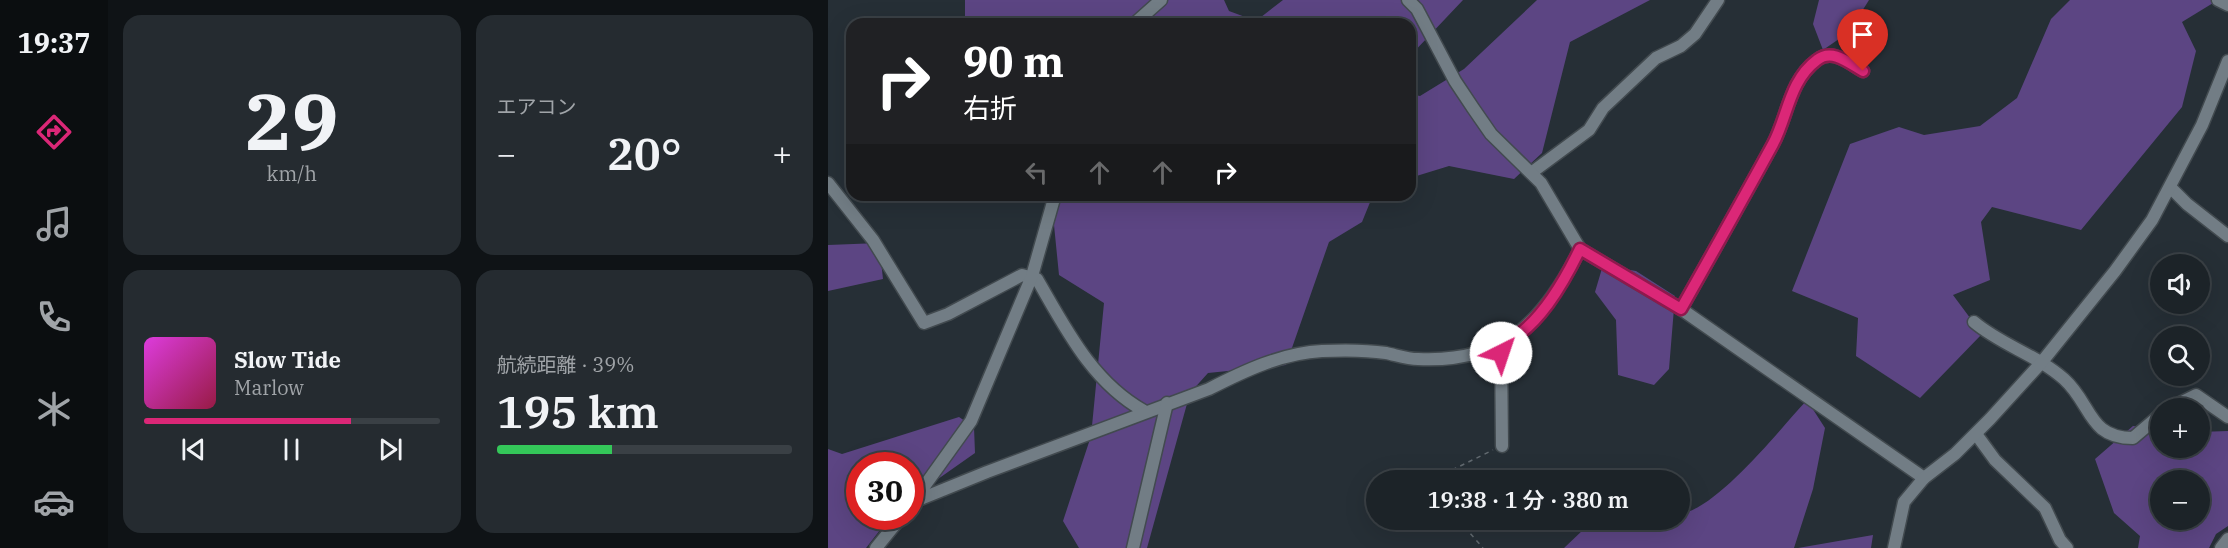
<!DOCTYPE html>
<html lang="ja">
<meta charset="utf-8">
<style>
:root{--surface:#1c2328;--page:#252b30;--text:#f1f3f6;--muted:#a0a4a8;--line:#3a4045;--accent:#db2777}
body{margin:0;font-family:"IBM Plex Serif","Noto Sans JP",serif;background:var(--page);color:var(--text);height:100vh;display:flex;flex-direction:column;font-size:22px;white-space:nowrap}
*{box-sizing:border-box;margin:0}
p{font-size:20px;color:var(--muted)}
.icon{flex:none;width:33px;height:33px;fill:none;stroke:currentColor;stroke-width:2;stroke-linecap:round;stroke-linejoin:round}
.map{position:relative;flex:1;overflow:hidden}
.drawer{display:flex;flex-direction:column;gap:15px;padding:15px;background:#0f1316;width:720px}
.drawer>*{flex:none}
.banner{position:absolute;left:18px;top:18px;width:570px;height:183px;border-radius:18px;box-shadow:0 6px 24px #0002,0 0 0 2px var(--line);background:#202124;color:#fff;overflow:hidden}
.tools{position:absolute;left:1322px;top:254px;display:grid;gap:12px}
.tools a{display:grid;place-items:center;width:60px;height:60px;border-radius:50%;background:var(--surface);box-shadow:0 6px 24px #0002,0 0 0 2px var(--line);font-size:30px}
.speed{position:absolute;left:18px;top:452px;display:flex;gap:12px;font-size:30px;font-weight:700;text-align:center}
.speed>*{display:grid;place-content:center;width:78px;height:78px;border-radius:50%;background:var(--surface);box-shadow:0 6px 24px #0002,0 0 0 2px var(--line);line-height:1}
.speed .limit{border:9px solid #d22;background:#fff;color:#111}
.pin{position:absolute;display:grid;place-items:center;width:51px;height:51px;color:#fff;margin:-62px -26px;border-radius:50% 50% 50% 0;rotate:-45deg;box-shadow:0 0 6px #0007}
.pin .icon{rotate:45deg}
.me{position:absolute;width:66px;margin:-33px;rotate:41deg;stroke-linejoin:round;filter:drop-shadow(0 0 4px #0008)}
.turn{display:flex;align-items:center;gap:21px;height:126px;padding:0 18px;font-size:27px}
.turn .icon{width:78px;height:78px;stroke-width:2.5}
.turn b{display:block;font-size:42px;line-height:51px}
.lanes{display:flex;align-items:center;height:57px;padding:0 18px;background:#0003;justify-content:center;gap:30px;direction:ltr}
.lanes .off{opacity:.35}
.big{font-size:45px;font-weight:600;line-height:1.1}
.drawer .widget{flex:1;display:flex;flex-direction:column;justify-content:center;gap:9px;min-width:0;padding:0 21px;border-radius:18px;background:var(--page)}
.drawer .dial{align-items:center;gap:0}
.dial b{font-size:78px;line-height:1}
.song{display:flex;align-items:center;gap:18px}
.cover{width:72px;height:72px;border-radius:9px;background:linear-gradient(135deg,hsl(300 70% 55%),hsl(340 70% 35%))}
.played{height:6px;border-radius:3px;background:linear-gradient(90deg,var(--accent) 70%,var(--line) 70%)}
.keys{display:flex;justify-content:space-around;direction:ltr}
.heat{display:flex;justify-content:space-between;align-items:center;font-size:33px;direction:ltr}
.charge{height:9px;border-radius:4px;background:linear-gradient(90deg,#34c759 39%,var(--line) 0)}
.drawer .tiles{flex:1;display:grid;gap:15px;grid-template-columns:repeat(2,1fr)}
.trip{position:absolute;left:538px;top:470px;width:324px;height:60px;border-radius:30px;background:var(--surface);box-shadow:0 6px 24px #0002,0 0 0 2px var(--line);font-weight:600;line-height:60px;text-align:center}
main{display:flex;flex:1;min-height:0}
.dock{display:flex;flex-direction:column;width:108px;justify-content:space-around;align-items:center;background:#0b0e10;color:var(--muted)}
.dock .icon{width:42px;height:42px}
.dock .active{color:var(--accent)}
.dock b{font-size:27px;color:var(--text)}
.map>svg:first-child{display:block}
.forest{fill:#5c4583;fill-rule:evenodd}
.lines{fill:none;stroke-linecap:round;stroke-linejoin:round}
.street-casing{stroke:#424a4f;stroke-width:15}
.path{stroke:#626a70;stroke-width:1.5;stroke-dasharray:4.5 4.5;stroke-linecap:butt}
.street{stroke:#727d85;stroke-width:12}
.route-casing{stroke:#8e194d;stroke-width:15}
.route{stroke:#db2777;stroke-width:10}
</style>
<main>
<nav class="dock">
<b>19:37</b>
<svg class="icon active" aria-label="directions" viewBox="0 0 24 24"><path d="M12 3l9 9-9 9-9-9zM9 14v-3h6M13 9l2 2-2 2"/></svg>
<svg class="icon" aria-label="music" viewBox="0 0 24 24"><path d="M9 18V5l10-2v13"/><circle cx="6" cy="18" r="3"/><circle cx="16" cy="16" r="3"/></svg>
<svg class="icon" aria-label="phone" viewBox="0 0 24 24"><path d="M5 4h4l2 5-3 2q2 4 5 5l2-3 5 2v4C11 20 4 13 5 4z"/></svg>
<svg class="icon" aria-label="climate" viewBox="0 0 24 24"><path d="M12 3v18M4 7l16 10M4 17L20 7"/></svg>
<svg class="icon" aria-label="car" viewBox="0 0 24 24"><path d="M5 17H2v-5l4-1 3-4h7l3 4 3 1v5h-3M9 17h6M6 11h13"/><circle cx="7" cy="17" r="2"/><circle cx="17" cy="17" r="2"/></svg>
</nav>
<section class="drawer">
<div class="tiles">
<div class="widget dial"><b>29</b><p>km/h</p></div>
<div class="widget"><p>エアコン</p>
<div class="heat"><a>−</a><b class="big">20°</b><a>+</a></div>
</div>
<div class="widget">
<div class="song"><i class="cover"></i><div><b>Slow Tide</b><p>Marlow</p></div></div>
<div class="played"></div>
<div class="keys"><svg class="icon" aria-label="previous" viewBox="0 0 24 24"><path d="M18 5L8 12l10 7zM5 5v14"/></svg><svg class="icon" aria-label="pause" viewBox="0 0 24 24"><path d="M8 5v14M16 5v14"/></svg><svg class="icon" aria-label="next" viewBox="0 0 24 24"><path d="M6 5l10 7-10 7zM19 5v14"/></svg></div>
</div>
<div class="widget"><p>航続距離 · 39%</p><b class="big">195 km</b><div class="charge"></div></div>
</div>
</section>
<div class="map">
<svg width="1400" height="548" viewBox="0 0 1400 548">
<rect width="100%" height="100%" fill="#262f36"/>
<g class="forest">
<polygon points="137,0 396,0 401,11 428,21 455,0 635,0 582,56 582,24 137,24"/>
<polygon points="709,0 822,0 742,42 714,153 686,179 621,166 582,178 582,94 592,96 636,69"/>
<polygon points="991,0 1041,0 1021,32 995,50 985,24"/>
<polygon points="1242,0 1390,0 1354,22 1368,51 1354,107 1253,230 1164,207 1153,222 1162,280 1125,295 1154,334 1092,398 1028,356 1030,318 964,291 1022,144 1071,127 1096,135 1152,126 1189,98 1223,19"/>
<polygon points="223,195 545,195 534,222 501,242 458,365 380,373 362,393 319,548 251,548 235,521 263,436 276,303 231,275"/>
<polygon points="51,243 55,279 0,291 0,245"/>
<polygon points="775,265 808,271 847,296 841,369 826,385 790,375 788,320 767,292"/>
<path d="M979,400L997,428L985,489L966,548H736L756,529L818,519H852V514C890,508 951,430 979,400Z"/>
<polygon points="131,417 146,427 147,453 83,498 82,465 32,465 32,516 63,516 38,548 0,548 0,449 14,454"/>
<path d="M1305,426L1332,429V447H1371V432L1400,431V526L1388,534L1381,548H1310L1312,536L1286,513L1267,459ZM1332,480H1371V519H1332Z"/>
<polygon points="1045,535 1043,548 970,548"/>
</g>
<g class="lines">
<defs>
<g id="street">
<polyline points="1390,0 1400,5"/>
<polyline points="306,24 333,0"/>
<polyline points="703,173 761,130 775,108 828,58 853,46 867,34 890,0"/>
<path d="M0,183L45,240L96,323L120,314L194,275L209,279C238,329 264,382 316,411"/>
<polyline points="1343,188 1359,204 1400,236"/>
<polyline points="752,249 853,309 1096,478"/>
<path d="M853,309C884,254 915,199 945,144C960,116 961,81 989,60C1004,48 1021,63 1035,71"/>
<path d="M1146,322C1173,345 1209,355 1236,379C1264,404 1260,438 1305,438L1332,415"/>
<polyline points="673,344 674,446"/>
<polyline points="1342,408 1368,395 1400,417"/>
<polyline points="1148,434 1167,460 1217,508 1232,540 1239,548"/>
<path d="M85,502L159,472L381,389C416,371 454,353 494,351C514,350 538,350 558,353C568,355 579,359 590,359C676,363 716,322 752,249L713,183L663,134L645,108L627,81L589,9L580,0"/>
<polyline points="85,502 143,421 204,276 227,195"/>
<polyline points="48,548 74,516"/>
<polyline points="305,548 339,403"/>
<polyline points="1066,548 1076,502 1096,478 1127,454 1162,419 1213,363 1287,271 1324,220 1374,125 1400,61"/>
<polyline points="1393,548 1400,539"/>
</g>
</defs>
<use href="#street" class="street-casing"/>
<g class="path">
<polyline points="627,480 626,469 665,450"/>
<polyline points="633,519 634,524 655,548"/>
</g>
<use href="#street" class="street"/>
</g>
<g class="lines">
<defs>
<path id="route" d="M673,353V344C709,331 736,282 752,249L853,309C884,254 915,199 945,144C960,116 961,81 989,60C1004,48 1021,63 1035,71"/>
</defs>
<use href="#route" class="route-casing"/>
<use href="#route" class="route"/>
</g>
</svg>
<div class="tools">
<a><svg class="icon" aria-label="sound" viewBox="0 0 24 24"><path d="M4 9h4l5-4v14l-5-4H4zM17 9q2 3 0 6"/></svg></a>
<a><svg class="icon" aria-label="search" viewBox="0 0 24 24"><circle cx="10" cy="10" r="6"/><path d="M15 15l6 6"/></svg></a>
<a>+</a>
<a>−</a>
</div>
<div class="speed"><div class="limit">30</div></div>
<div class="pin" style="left:1035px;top:71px;background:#d93025"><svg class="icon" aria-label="arrive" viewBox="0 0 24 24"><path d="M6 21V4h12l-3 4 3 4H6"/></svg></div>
<svg class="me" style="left:673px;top:353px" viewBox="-20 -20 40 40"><circle r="19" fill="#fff"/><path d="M0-13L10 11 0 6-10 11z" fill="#db2777"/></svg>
<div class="trip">19:38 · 1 分 · 380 m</div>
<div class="banner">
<div class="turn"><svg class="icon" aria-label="right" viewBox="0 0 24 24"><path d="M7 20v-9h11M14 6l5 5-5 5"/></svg><div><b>90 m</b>右折</div></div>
<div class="lanes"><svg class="icon off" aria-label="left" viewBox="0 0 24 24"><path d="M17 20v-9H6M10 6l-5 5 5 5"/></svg><svg class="icon off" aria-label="ahead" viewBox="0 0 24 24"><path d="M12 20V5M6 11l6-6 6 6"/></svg><svg class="icon off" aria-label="ahead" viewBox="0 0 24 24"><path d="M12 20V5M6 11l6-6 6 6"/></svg><svg class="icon" aria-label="right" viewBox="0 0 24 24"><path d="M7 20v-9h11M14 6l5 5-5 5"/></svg></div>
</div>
</div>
</main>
